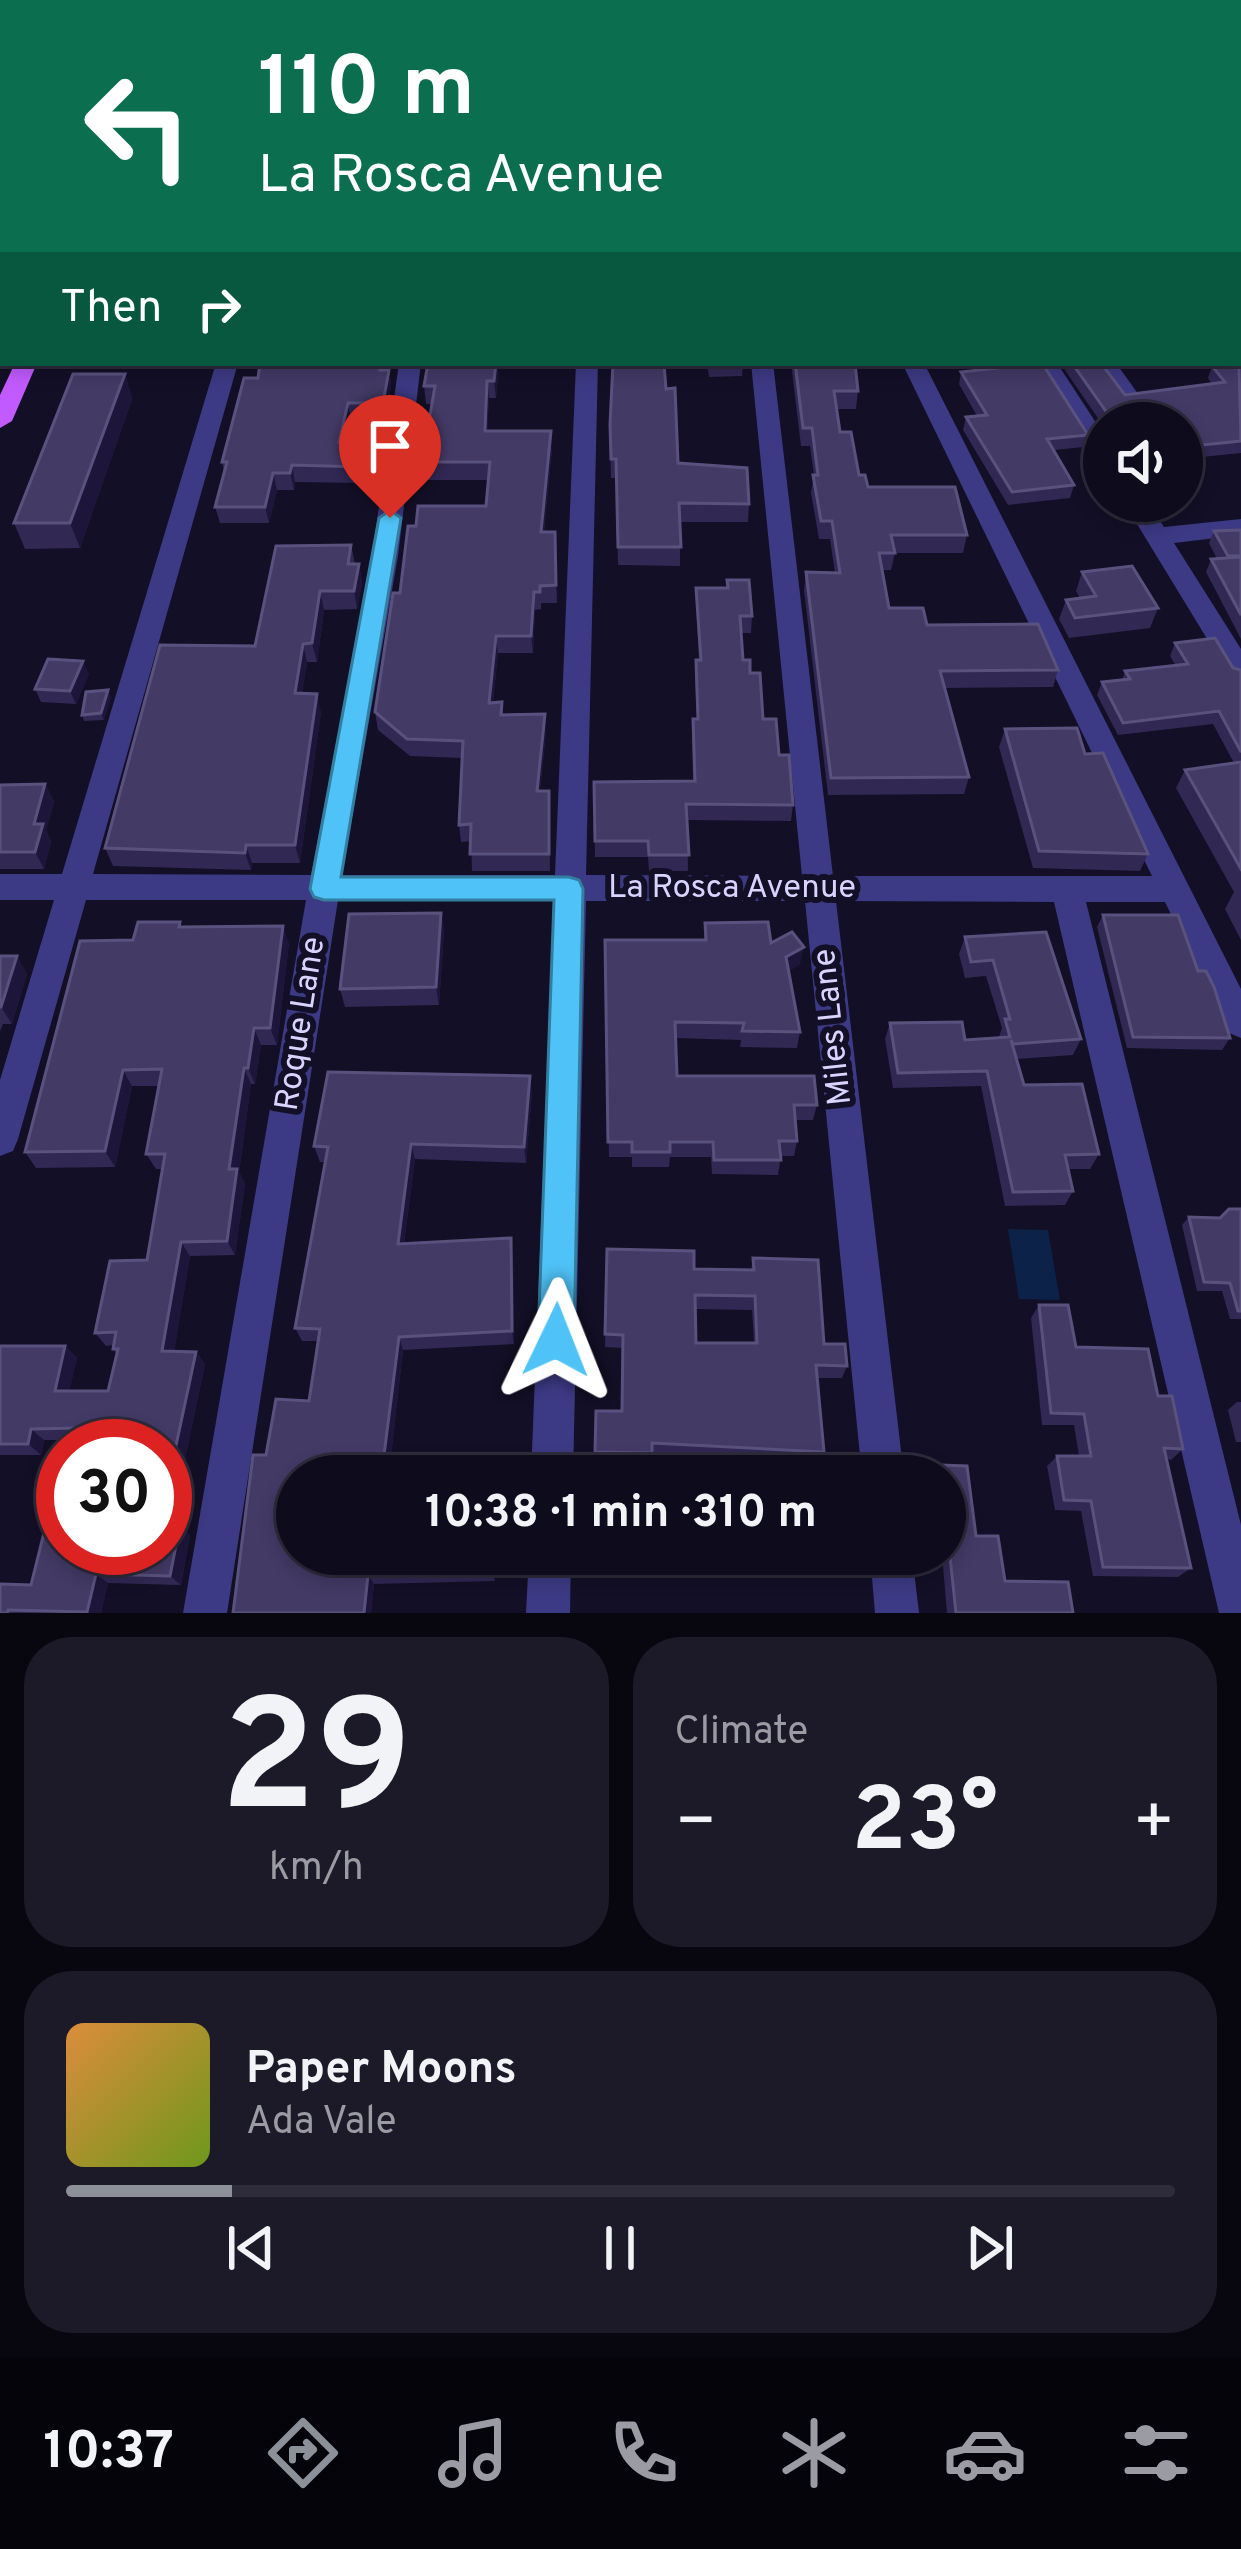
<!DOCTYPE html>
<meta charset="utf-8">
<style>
:root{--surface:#0e0b1c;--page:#1c1929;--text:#f1f3f6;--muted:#9b9ba3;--line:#2e2b3b;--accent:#8c9099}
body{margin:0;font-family:Overpass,sans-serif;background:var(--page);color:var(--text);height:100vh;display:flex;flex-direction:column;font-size:45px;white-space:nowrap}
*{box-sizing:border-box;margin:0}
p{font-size:39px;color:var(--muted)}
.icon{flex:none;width:66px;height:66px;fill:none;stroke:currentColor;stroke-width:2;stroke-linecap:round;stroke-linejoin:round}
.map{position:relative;height:1613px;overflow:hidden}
.side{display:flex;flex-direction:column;gap:24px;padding:24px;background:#08060f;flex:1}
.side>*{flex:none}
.banner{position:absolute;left:0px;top:0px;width:1242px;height:366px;box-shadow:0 6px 18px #0003,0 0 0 3px var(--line);background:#0b6e4f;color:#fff;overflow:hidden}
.controls{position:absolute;left:1083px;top:402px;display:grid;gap:24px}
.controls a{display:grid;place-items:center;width:120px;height:120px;border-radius:50%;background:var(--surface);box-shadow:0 6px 18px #0003,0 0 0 3px var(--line);font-size:60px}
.speed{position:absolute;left:36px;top:1419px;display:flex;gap:24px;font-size:60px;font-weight:700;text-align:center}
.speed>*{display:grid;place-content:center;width:156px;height:156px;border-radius:50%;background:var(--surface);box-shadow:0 6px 18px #0003,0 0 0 3px var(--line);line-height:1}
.speed .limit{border:18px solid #d22;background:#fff;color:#111}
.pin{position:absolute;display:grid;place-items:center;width:102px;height:102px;color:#fff;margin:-123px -51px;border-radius:50% 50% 50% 0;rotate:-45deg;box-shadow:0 0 12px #0007}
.pin .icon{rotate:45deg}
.me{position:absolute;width:132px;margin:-66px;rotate:2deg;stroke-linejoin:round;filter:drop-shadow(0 0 9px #0008)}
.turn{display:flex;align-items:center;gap:42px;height:252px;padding:0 60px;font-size:54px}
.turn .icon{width:156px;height:156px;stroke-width:2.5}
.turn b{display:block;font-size:84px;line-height:102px}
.then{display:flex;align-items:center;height:114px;padding:0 60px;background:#0003;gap:24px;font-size:45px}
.big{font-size:90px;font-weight:700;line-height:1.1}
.side .tile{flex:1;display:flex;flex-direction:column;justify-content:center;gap:18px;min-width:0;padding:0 42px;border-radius:48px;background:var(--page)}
.side .dial{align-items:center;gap:0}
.dial b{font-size:156px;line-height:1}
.song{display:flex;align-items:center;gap:36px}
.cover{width:144px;height:144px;border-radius:18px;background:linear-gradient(135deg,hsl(30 70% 55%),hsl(80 70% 35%))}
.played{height:12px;border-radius:6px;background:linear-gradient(90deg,var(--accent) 15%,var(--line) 15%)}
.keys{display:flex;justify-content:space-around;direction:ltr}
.heat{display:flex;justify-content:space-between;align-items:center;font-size:66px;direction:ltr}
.side .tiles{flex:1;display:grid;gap:24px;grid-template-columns:1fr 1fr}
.tile:last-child{grid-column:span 2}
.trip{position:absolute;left:276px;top:1455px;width:690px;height:120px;border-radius:60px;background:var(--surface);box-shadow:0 6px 18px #0003,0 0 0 3px var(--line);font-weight:700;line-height:120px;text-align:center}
.tabs{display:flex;height:192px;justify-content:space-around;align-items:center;background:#06040b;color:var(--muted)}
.tabs .icon{width:84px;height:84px}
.tabs .selected{color:var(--accent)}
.tabs b{font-size:54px;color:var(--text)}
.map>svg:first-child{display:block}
.water{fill:#0c2248}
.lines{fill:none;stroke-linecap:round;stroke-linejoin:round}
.street{fill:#3d3a85;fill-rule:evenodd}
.primary{fill:#c25bff;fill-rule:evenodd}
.wall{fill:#312854;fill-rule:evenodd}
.shaded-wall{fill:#1d163a}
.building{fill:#433a66;stroke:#5a527e;stroke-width:3;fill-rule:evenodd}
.route{fill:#4fc3f7;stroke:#337fa1;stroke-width:3}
.labels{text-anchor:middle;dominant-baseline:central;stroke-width:12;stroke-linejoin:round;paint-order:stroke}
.street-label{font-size:33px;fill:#d9d4ff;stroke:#130f26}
</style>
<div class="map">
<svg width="1241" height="1613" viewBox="0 0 1241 1613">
<rect width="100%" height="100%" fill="#130f26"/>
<polygon class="water" points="1008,1229 1048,1230 1060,1300 1019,1299"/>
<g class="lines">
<g class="street">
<rect x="455" y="0" width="16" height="3"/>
<rect x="584" y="0" width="16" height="3"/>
<polygon points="713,0 729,0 731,3 715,3"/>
<rect x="1239" y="298" width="2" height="15"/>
<rect x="0" y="308" width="3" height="13"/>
<polygon points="216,363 238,363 93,874 311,875 372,556 399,363 421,363 398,556 342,875 555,875 576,363 598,363 586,875 802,876 751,363 773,363 833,876 1152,876 902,363 924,363 1241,989 1241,1038 1229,1033 1165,902 1086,902 1241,1525 1241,1613 1219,1613 1054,902 836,901 904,1476 862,1476 805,901 586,901 573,1476 531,1476 554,901 338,900 227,1613 183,1613 306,900 86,900 18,1139 13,1151 0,1156 0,1080 54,900 0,900 0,874 62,874"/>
<polygon points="1035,363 1057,363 1104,435 1104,460 1096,458"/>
<polygon points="1094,363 1116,363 1141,398 1137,403 1121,403"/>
<polygon points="1123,501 1147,501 1164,527 1241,519 1241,535 1174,543 1241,649 1241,681 1231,678"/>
<polygon points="529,1554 571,1554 570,1613 526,1613"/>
<polygon points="870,1554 912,1554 919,1613 875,1613"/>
</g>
<polygon class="primary" points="15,363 37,363 12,421 0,428 0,395"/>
</g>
<g class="wall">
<polygon points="1241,336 1241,453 1182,459 1182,423 1104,423 1104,427 1060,363 1101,363 1125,395 1212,384 1208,378 1212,366 1215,365 1214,363 1239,363"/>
<polygon points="260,363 385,363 384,370 389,370 391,386 385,420 351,420 346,443 370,460 365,483 295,482 294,490 277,490 269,523 220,523 215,507 224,473 222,462 258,378"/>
<polygon points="496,363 498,375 496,398 489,398 487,431 552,449 544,532 555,532 557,603 541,603 541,609 535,610 533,653 498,653 493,702 502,702 503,715 546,732 540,791 549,791 550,871 472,871 471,841 461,842 459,825 462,758 410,756 378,730 375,712 416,526 486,506 488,480 425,480 422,462 432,404 426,404 424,386"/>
<polygon points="675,363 743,363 742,376 709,377 707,364"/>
<polygon points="791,363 855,363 858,391 856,409 837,409 840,432 859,475 868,487 967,535 963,553 895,553 891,570 882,570 889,608 927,625 1058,670 1053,687 945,688 969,777 964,794 828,795 804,590 806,572 835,573 830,539 819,539 811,493 814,475 810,446 801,446"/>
<polygon points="1003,363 1042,363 1088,435 1084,447 1054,450 1074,485 1070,498 1008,505 963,430 966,417 977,416 959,384 961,372 1005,367"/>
<polygon points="125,374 132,399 80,548 25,549 14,523"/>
<polygon points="666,389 678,463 749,504 748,522 680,522 680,566 618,565 616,478 611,478 610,442"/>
<polygon points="1241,530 1241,639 1206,572 1211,559 1217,559 1209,543 1214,531"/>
<polygon points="351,545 355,564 359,564 362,583 357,609 324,610 317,662 307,662 302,693 321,712 300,863 252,863 251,870 113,866 105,848 255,646"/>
<polygon points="1082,572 1158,608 1150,628 1069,638 1059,619 1066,600 1080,598 1076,591"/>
<polygon points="727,580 752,616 751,633 741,633 743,660 750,673 763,719 779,755 793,805 791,821 687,820 688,871 649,871 648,857 595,857 594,782 693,781 692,735 693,719 697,719 695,677 696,660 699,660 696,605 696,588 727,588"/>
<polygon points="1175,643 1241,670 1241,940 1225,909 1234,892 1176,788 1185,770 1234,763 1213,724 1118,735 1097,695 1102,682 1122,680 1125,671 1176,666 1170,656"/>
<polygon points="89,674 76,704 41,702 35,689"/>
<polygon points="111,697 104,720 84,721 82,715"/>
<polygon points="1005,729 1085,754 1148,854 1140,871 1033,868 999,747"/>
<polygon points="45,784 54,802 46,830 51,841 44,869 0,869 0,785"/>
<polygon points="441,913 444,931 439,1005 345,1007 340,989"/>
<polygon points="1103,915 1198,971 1230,1038 1222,1050 1127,1048 1097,927"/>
<polygon points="180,922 182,927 289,943 277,1045 261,1045 255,1084 251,1084 239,1172 245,1184 235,1255 190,1256 174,1351 196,1352 205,1364 171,1525 190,1535 181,1585 108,1583 101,1613 0,1613 31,1585 63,1548 75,1440 44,1440 41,1455 0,1455 0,1346 65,1346 77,1358 69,1391 108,1391 116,1353 113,1349 113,1345 106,1346 95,1333 147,1260 163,1169 156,1169 146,1154 159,1086 132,1086 115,1167 36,1168 25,1152 133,940"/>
<polygon points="705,923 771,943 800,964 789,971 800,1032 797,1048 740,1047 741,1040 676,1038 677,1076 817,1105 813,1120 795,1120 797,1141 794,1156 781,1156 778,1175 712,1174 711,1157 670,1157 669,1167 632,1167 632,1157 609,1157 605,940 704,940"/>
<polygon points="1046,932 1081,1039 1073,1055 1017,1059 1024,1085 1099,1154 1090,1169 1068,1169 1073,1191 1065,1205 1005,1206 981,1086 893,1088 885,1039 890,1023 965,1040 999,1037 1002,1028 986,976 965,978 959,954 965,937"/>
<polygon points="0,956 17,956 27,974 12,1024 3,1024 0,1031"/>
<polygon points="532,1092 526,1163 415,1159 404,1243 513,1253 514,1344 403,1350 390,1464 495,1462 498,1473 495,1581 374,1584 371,1613 233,1613 266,1455 309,1401 318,1341 302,1341 295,1328 325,1162 320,1162 314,1146"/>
<polygon points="1241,1209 1241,1319 1230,1319 1222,1291 1197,1291 1182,1225 1189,1217 1220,1218"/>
<path d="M607,1249L694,1269L751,1270L753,1258L824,1344L847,1366L842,1378H817L824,1452L819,1463L652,1454V1464L595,1463V1452L622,1411L623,1348L605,1347ZM695,1309L752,1310L754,1343H696Z"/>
<polygon points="1039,1305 1076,1347 1158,1396 1183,1449 1171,1460 1167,1459 1191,1568 1178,1577 1093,1576 1081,1511 1055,1510 1047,1466 1057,1456 1079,1456 1074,1425 1042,1425 1031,1318"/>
<polygon points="1237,1402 1241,1402 1241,1442 1236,1442 1228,1410"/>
<polygon points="940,1465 976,1536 1005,1581 1073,1613 947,1613 942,1554 945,1554 945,1476 934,1476"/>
</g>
<g class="shaded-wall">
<polygon points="3,269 3,296 0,301 0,274"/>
<polygon points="496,363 498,375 496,398 494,381"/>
<polygon points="389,370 391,386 385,420 383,403"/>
<polygon points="125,374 132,399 80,548 70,523"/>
<polygon points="487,381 489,398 486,449 485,431"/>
<polygon points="348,403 351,420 342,459 339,442"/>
<polygon points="551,431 552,449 542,549 541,532"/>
<polygon points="367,443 370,460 365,483 362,467"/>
<polygon points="292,465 295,482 294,490 290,473"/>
<polygon points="273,473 277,490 269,523 265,507"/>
<polygon points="359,564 362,583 357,609 354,591"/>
<polygon points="320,591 324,610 317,662 312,643"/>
<polygon points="534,592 535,610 533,653 531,636"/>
<polygon points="496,636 498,653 491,720 489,703"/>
<polygon points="303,644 307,662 300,712 295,693"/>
<polygon points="83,661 89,674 76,704 70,691"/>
<polygon points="108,690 111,697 104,720 101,713"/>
<polygon points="317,694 321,712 300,863 295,845"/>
<polygon points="545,714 546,732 538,808 537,791"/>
<polygon points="45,784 54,802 46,830 51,841 44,869 35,852 34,824"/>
<polygon points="246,845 252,863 251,870 245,853"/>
<polygon points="441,913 444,931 439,1005 436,987"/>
<polygon points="283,926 289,943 277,1045 270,1028"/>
<polygon points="804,947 800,964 784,974 786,957"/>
<polygon points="17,956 27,974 12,1024 1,1007"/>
<polygon points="254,1028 261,1045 255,1084 248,1068"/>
<polygon points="244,1068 251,1084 239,1172 245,1184 235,1255 227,1241 229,1169"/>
<polygon points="123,1070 132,1086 115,1167 105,1151"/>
<polygon points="530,1076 532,1092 526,1163 524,1147"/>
<polygon points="411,1144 415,1159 402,1258 398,1244"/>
<polygon points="511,1238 513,1253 514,1344 512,1331"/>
<polygon points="181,1242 190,1256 172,1364 162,1351"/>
<polygon points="399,1337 403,1350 390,1466 386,1465 384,1455"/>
<polygon points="65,1346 77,1358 67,1402 55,1391"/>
<polygon points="196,1352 205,1364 169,1534 165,1530 165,1497"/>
<polygon points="31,1429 44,1440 41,1455 28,1444"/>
<polygon points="180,1525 190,1535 181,1585 170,1576"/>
<polygon points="493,1554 496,1554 495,1581 492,1572"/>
<polygon points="96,1574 108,1583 101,1613 89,1613 87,1612"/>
<polygon points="368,1575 374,1584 371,1613 364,1613"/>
</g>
<g class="building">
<polygon points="224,0 389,0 389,3 223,3"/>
<polygon points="797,0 1241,0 1241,59 1239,60 1239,3 799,3"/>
<polygon points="1239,68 1241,75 1241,161 1239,173"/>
<polygon points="3,96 3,269 0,274 0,104"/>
<polygon points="1239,178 1241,179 1241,223 1239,224"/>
<polygon points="1239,224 1241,231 1241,285 1239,287"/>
<polygon points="1241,336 1241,365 1239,365 1241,441 1182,447 1182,423 1112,423 1112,420 1072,363 1101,363 1125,395 1225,382 1212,366 1239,363 1239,337"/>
<polygon points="260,363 381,363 380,370 389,370 383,403 348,403 339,442 367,443 362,467 292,465 290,473 273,473 265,507 215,507 227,462 222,462 244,378 258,378"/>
<polygon points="428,363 496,363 494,381 487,381 485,431 551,431 541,532 555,532 556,585 540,586 540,592 534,592 531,636 496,636 489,703 502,702 501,715 545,714 537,791 549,791 549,854 470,854 471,824 459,825 463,741 407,739 375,712 393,593 400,593 408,526 416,526 418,506 486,506 490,462 422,462 435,386 424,386"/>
<polygon points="613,363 664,363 666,389 675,388 678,463 747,468 749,504 679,503 681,547 618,547 616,459 611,459 610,424"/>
<polygon points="795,363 855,363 858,391 834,391 840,432 851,432 859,475 865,475 868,487 955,487 967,535 891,535 895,553 879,553 889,608 923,608 927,625 1038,624 1058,670 940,671 969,777 831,778 806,572 840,573 832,521 821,521 813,475 818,475 812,428 803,428"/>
<polygon points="1013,363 1042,363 1088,435 1047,439 1074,485 1012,492 966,417 987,415 961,372 1015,366"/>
<polygon points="73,374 125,374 70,523 14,523"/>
<polygon points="1241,530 1241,556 1228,556 1214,531"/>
<polygon points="351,545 348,564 359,564 354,591 320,591 312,643 303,644 295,693 317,694 295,845 246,845 245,853 105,848 160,645 255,646 276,546"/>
<polygon points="1241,557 1241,615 1211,559"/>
<polygon points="1132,566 1158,608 1075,618 1066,600 1096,596 1082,572"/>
<polygon points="727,580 749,580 752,616 740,616 743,660 750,660 750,673 760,673 763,719 776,719 779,755 789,755 793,805 686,804 689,855 649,855 648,841 595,841 594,782 695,781 693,719 698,719 696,660 701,660 696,588 728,588"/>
<polygon points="1215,638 1233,668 1241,670 1241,752 1219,711 1123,723 1102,682 1130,679 1125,671 1188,664 1175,643"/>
<polygon points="48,659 83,661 70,691 35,689"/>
<polygon points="108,690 101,713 82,715 86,692"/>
<polygon points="1077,728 1085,754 1103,753 1148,854 1039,851 1005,729"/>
<polygon points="1241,762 1241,869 1185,770"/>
<polygon points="45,784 34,824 43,824 35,852 0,852 0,785"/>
<polygon points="441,913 436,987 340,989 349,914"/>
<polygon points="1103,915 1178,915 1198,971 1206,971 1214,987 1230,1038 1133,1037"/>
<polygon points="138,922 180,922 179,927 283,926 270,1028 254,1028 248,1068 244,1068 229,1169 237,1169 227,1241 181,1242 162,1351 196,1352 165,1497 165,1446 74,1446 78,1428 31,1429 28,1444 0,1444 0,1346 65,1346 55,1391 108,1391 118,1349 113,1349 116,1332 95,1333 110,1261 147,1260 165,1154 146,1154 162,1069 123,1070 105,1151 25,1152 80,941 133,940"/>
<polygon points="768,922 771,943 792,932 804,947 786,957 800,1032 742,1031 744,1023 675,1022 677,1076 814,1076 817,1105 794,1105 797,1141 779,1141 781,1160 714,1160 713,1142 670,1142 670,1152 632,1152 632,1142 608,1142 605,940 706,940 705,923"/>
<polygon points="1046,932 1081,1039 1013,1044 1011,1040 1024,1085 1082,1084 1099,1154 1065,1155 1073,1191 1013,1192 987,1071 898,1073 890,1023 962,1022 965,1040 1010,1037 1005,1019 1010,1019 993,960 971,962 965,937"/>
<polygon points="0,956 17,956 1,1007 0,1007"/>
<polygon points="328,1072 530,1076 524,1147 411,1144 398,1244 511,1238 512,1331 399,1337 384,1455 386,1465 495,1462 495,1476 297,1476 297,1554 493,1554 492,1572 368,1575 364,1613 233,1613 253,1455 266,1455 276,1399 309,1401 320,1329 295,1328 328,1147 314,1146"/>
<polygon points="1229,1209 1241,1209 1241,1311 1238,1311 1230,1283 1204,1282 1189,1217 1220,1218"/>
<path d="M607,1249L694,1251V1269L754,1270L753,1258L818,1260L824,1344H845L847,1366L816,1365L824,1452L652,1443V1453L595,1452L596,1411H622L623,1335L605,1334ZM695,1295L755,1296L757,1343H696Z"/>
<polygon points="1039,1305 1068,1305 1076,1347 1148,1349 1158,1396 1172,1396 1183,1449 1164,1448 1191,1568 1103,1567 1091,1501 1064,1500 1057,1456 1091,1456 1084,1414 1051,1413"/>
<polygon points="940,1465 967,1466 976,1536 998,1536 1005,1581 1068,1582 1073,1613 956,1613 945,1509 945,1476 942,1476"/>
<polygon points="59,1472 63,1472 63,1548 165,1548 165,1524 180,1525 170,1576 96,1574 87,1612 8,1610 7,1613 0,1613 0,1584 31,1585"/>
</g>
<polygon class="route" points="390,510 401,518 341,877 569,877 579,880 583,889 574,1340 568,1353 556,1358 543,1353 538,1340 554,900 324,900 314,897 310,889 379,518"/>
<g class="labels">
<g class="street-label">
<text x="732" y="889">La Rosca Avenue</text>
<text transform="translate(302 1024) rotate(-81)">Roque Lane</text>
<text transform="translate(834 1027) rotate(-96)">Miles Lane</text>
</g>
</g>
</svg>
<div class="controls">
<a><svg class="icon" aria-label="sound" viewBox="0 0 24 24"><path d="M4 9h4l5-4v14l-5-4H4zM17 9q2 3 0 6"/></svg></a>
</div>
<div class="speed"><div class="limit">30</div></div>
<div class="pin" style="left:390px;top:518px;background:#d93025"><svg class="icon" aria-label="arrive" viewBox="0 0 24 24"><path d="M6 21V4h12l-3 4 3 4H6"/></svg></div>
<svg class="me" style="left:556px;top:1340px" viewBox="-20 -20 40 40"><path d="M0-17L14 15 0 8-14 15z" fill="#4fc3f7" stroke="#fff" stroke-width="4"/></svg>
<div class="trip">10:38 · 1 min · 310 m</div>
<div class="banner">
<div class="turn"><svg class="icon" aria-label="left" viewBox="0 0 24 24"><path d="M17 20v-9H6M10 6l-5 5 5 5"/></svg><div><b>110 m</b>La Rosca Avenue</div></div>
<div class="then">Then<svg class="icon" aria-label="right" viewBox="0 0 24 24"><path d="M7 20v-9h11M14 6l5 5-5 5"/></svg></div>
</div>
</div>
<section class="side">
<div class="tiles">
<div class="tile dial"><b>29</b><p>km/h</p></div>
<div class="tile"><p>Climate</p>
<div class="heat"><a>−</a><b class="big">23°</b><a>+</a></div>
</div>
<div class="tile">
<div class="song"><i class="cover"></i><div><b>Paper Moons</b><p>Ada Vale</p></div></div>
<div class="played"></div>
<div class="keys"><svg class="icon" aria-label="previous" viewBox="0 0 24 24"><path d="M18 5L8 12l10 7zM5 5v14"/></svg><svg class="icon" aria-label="pause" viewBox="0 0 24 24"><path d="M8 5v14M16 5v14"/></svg><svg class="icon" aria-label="next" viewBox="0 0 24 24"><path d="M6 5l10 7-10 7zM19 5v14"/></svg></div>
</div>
</div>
</section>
<nav class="tabs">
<b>10:37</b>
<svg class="icon selected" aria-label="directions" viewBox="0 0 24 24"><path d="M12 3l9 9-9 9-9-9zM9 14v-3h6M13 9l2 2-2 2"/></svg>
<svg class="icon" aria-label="music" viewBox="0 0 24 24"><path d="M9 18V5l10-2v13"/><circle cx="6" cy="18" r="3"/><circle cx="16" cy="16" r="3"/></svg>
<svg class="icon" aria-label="phone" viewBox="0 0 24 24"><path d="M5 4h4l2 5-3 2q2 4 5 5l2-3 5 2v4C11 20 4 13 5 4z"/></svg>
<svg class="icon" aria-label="climate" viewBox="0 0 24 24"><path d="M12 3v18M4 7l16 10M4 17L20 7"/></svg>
<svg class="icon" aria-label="car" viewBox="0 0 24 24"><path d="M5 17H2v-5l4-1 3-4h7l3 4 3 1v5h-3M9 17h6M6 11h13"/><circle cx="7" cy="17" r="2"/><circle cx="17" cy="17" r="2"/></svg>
<svg class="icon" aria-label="filters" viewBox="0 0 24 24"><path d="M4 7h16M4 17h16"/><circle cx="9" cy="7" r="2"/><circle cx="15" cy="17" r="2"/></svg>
</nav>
